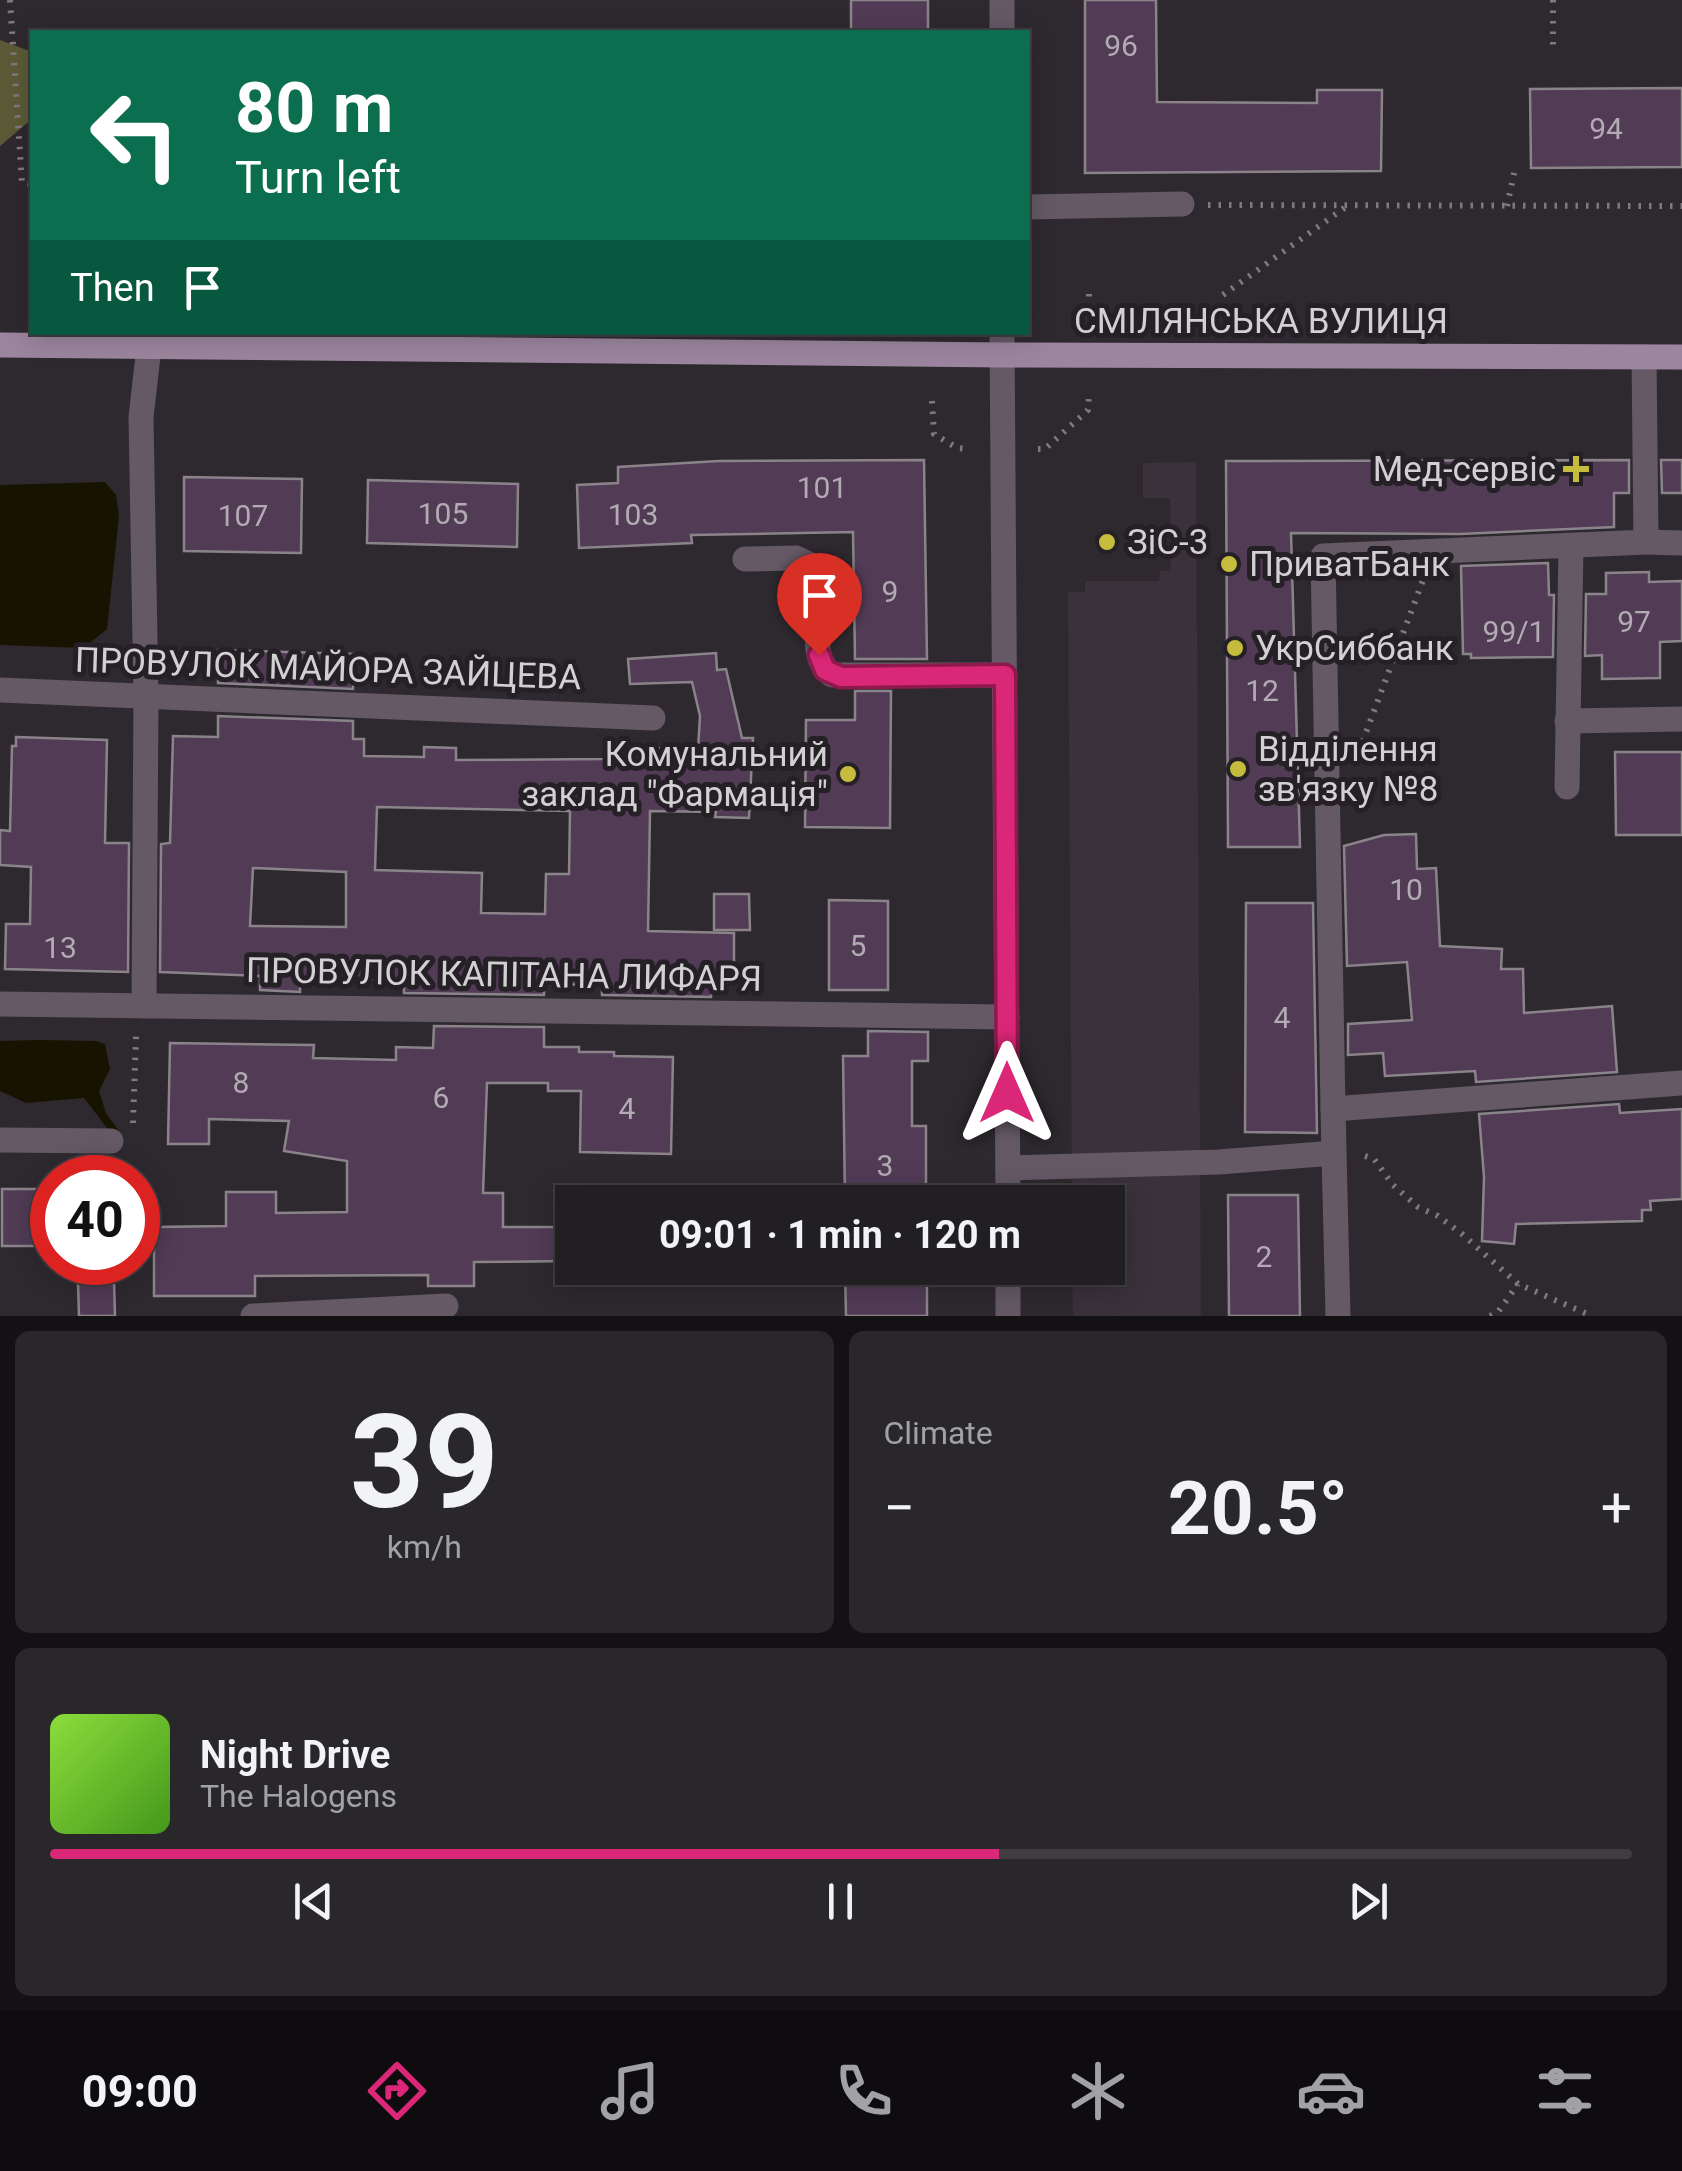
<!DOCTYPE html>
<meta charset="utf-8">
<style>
:root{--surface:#221f23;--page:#2a272b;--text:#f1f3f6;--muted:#a2a2a6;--line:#3f3d41;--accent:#db2777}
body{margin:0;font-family:Roboto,sans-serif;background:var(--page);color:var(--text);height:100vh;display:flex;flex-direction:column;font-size:38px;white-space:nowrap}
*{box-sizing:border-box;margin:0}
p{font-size:32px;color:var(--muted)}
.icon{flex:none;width:55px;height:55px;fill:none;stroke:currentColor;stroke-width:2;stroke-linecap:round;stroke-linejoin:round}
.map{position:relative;height:1316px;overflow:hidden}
.details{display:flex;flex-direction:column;gap:15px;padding:15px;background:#131113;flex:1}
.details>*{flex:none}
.hud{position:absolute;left:30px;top:30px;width:1000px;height:305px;border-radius:0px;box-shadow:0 5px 25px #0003,0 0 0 2px var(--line);background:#0b6e4f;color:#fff;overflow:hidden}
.speed{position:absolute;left:30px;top:1155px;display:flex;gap:20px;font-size:50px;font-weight:700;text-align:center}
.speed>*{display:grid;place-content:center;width:130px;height:130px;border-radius:50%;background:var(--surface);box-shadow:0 5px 25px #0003,0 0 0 2px var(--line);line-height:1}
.speed .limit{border:15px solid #d22;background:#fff;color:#111}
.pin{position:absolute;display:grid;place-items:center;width:85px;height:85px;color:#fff;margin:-102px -42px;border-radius:50% 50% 50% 0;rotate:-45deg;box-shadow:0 0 10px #0007}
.pin .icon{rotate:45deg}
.me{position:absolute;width:110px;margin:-55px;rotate:0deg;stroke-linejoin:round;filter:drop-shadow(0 0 8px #0008)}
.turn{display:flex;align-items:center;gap:35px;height:210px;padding:0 40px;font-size:45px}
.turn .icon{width:130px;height:130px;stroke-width:2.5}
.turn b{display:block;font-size:70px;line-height:85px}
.then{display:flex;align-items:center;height:95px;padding:0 40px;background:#0003;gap:20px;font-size:38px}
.big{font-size:75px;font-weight:700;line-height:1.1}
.details .widget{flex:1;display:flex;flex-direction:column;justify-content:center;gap:15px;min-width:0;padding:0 35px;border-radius:15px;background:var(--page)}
.details .dial{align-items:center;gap:0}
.dial b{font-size:130px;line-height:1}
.song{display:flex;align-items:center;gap:30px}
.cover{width:120px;height:120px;border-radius:15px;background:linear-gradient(135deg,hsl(90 70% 55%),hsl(100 70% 35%))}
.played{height:10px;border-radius:5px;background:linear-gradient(90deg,var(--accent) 60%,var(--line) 60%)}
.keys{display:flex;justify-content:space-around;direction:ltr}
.heat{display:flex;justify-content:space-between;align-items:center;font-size:55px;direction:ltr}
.details .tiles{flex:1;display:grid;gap:15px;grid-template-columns:1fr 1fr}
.widget:last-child{grid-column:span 2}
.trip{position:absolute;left:555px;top:1185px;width:570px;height:100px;border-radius:0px;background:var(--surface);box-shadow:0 5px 25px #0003,0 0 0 2px var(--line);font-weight:700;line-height:100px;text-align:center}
.tab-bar{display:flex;height:160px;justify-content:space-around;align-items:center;background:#0e0c0e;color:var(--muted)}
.tab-bar .icon{width:70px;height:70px}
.tab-bar .on{color:var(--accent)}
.tab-bar b{font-size:45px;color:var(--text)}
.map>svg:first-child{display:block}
.built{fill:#3a313b}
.forest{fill:#5c5a36}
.water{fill:#161400}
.building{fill:#513b55;stroke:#8a848a;stroke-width:2.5;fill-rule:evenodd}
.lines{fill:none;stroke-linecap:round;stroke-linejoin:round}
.path{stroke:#7e7a7f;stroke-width:6;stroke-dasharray:2.5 8;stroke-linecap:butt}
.minor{stroke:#645965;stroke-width:25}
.major{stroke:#9c869f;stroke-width:25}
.route-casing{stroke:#8e194d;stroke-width:25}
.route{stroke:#db2777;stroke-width:18}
.poi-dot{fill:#c5bc3d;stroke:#242025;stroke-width:4}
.labels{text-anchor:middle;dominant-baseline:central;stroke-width:10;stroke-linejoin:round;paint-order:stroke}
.number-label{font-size:30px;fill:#b2abb4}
.street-label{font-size:35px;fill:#d3d0d4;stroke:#242025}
.poi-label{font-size:35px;fill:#d3d0d4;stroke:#242025;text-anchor:start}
</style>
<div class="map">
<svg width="1682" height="1316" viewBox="0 0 1682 1316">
<rect width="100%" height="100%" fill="#2e292f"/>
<polygon class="built" points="1196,462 1201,1316 1073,1316 1072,1268 1108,1268 1108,1202 1072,1202 1068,592 1085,592 1085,581 1159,581 1160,571 1171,571 1170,498 1143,498 1143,463"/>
<polygon class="forest" points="0,40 32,52 32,119 0,146"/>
<g class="water">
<polygon points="105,482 116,495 119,516 107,629 84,648 0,645 0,485"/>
<polygon points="41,1040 96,1041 105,1044 110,1069 99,1091 106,1113 121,1134 108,1129 84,1098 26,1103 0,1091 0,1041"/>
</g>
<g class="building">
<rect x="851" y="0" width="77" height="32"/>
<polygon points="1085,0 1156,0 1157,102 1317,103 1317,90 1382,90 1381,171 1085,173"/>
<polygon points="1682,88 1682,167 1531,168 1530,89"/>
<polygon points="924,460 927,659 855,659 853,532 691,535 692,543 579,548 577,485 618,483 618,467 719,461"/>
<polygon points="1629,460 1629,493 1614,493 1614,527 1460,534 1291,533 1300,847 1228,847 1226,461"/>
<polygon points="1661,460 1682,460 1682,493 1662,493"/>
<polygon points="184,477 302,479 301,553 184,551"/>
<polygon points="368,480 518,484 517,547 367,543"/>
<polygon points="1548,563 1549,595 1554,595 1553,657 1471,658 1471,654 1463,654 1461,566"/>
<polygon points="1649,572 1649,582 1682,581 1682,641 1660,642 1660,678 1602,679 1602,655 1585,656 1586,594 1606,594 1606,573"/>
<polygon points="218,650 354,654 353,689 218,683"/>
<path d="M716,653L717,670L726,669L742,738H753L749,818L715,817L716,812L650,811L648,931L734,933V976L712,977L711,997L602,995V985L544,984V995L404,993V980L300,978V992L260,990V976L160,972L161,844L170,843L173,736L218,737V716L353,721V739H364V756L424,757V747L456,748V760L606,759L607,747L698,749L700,716L692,682L630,684L628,659ZM377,807L570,811L569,874H546L545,914L481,913L482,873L375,870ZM253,868L346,872V927L250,926Z"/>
<polygon points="855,691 891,691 890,828 805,827 806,720 855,720"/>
<polygon points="16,737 107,740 105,843 129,843 128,972 5,969 6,924 30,924 31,867 0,865 0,830 10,831 12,746 16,746"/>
<polygon points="1615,752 1682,752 1682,835 1616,835"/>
<polygon points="1416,834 1417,869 1436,868 1440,946 1502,949 1501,969 1523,969 1524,1013 1612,1006 1617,1072 1476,1082 1475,1071 1385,1076 1383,1053 1348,1055 1348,1024 1412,1020 1407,962 1347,966 1344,846 1384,835"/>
<polygon points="714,894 749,894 750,930 714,930"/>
<polygon points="829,900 888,901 888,990 829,990"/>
<polygon points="1246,903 1313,903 1317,1133 1245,1132"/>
<polygon points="434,1026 544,1027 544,1047 579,1047 579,1052 614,1052 614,1056 673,1057 671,1154 580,1152 581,1091 548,1091 548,1083 487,1083 483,1193 503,1193 503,1227 572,1227 572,1261 474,1262 474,1286 428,1286 428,1275 255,1276 255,1296 154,1296 154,1227 226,1226 226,1192 276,1192 276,1213 347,1212 347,1161 284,1151 289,1121 209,1119 209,1144 168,1144 170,1043 314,1045 313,1058 396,1060 396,1047 433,1048"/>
<polygon points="868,1031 928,1032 928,1061 912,1061 912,1126 926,1126 926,1202 845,1202 843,1056 868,1056"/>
<polygon points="1619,1104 1620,1113 1682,1109 1682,1199 1650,1201 1651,1210 1642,1210 1642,1221 1516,1224 1514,1244 1482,1241 1484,1177 1479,1114"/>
<rect x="2" y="1189" width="50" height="57"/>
<polygon points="1228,1195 1298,1195 1300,1316 1229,1316"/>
<polygon points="845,1268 927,1268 927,1316 846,1316"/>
<polygon points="114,1281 115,1316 79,1316 78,1282"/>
</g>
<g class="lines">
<g class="path">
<polyline points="10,0 22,183 32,184"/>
<polyline points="1553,0 1553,51"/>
<polyline points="1208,205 1682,206"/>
<polyline points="1507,206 1515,169"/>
<polyline points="1089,294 1090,320"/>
<polyline points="1223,295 1347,206"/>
<polyline points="932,401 934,434 957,448 967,449"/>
<polyline points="1038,449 1045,449 1088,410 1089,395"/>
<polyline points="1359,751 1423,580"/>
<polyline points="133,1123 136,1036"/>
<polyline points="1365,1156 1374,1159 1393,1185 1418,1207 1438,1216 1462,1234 1518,1284 1592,1316"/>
<polyline points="1490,1316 1498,1312 1518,1284"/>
</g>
<g class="minor">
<polyline points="1002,0 1002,32"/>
<polyline points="1028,207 1182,204"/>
<polyline points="1002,332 1008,1202"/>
<polyline points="1646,542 1682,543"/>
<path d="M745,559L796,558L811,565C832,594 801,654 832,675H1005"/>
<polyline points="0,690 653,718"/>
<polyline points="1567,721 1682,719"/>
<polyline points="1567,787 1571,546"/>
<polyline points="0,1004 1007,1017"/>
<polyline points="144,1006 146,696 141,417 149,347"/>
<polyline points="1333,1109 1323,556 1646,542 1644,357"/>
<polyline points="0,1140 111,1141"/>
<polyline points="1334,1153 1338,1316"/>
<polyline points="1008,1168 1219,1162 1334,1153 1333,1109 1682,1083"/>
<polyline points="1008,1268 1008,1316"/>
<polyline points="253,1316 446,1306"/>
</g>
<polyline class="major" points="0,345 1003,355 1682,357"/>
</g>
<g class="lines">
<defs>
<polyline id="route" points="819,655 825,670 841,677 1005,675 1007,1093"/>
</defs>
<use href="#route" class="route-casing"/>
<use href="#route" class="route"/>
</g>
<g class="poi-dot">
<path d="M1571 454h10v10h10v10h-10v10h-10v-10h-10v-10h10z"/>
<circle cx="1107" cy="542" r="10"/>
<circle cx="1229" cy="564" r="10"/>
<circle cx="1235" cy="648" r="10"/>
<circle cx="1238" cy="769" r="10"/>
<circle cx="848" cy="774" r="10"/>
</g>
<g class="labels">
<g class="number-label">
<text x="1121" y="45">96</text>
<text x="1606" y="128">94</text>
<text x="822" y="487">101</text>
<text x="443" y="513">105</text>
<text x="633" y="514">103</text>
<text x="243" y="515">107</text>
<text x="890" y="591">9</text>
<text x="1634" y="621">97</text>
<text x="1514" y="631">99/1</text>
<text x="1262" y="690">12</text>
<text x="1406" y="889">10</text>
<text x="858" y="945">5</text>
<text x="60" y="947">13</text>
<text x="1282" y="1017">4</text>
<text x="241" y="1082">8</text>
<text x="441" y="1097">6</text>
<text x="627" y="1108">4</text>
<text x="885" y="1165">3</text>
<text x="1264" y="1256">2</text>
</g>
<g class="street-label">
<text x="1261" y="321">СМІЛЯНСЬКА ВУЛИЦЯ</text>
<text transform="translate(328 669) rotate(2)">ПРОВУЛОК МАЙОРА ЗАЙЦЕВА</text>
<text transform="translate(504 975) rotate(1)">ПРОВУЛОК КАПІТАНА ЛИФАРЯ</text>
</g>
<g class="poi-label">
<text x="1556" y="469" text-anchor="end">Мед-сервіс</text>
<text x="1127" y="542">ЗіС-3</text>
<text x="1249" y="564">ПриватБанк</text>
<text x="1255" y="648">УкрСиббанк</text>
<text x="1258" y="749">Відділення<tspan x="1258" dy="40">зв'язку №8</tspan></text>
<text x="828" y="754" text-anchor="end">Комунальний<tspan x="828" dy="40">заклад "Фармація"</tspan></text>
</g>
</g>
</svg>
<div class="speed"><div class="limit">40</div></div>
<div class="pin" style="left:819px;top:655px;background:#d93025"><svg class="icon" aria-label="arrive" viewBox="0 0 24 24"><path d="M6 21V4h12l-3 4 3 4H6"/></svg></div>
<svg class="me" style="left:1007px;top:1093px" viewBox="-20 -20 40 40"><path d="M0-17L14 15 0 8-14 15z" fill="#db2777" stroke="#fff" stroke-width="4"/></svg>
<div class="trip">09:01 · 1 min · 120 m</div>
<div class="hud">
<div class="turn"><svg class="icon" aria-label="left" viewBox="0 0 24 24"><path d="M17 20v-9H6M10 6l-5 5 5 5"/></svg><div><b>80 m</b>Turn left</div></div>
<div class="then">Then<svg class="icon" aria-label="arrive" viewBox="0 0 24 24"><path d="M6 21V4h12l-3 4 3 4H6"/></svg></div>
</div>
</div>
<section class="details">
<div class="tiles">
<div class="widget dial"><b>39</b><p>km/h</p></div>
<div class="widget"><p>Climate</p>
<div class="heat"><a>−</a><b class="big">20.5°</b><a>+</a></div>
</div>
<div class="widget">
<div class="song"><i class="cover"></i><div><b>Night Drive</b><p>The Halogens</p></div></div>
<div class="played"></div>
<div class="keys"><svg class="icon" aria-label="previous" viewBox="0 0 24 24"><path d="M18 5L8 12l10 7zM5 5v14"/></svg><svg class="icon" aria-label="pause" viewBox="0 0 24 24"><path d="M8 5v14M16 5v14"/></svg><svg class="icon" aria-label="next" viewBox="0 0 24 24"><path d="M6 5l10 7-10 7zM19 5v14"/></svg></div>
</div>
</div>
</section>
<nav class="tab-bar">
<b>09:00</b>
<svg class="icon on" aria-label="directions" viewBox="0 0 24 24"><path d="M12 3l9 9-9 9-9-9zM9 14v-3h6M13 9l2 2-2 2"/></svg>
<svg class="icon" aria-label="music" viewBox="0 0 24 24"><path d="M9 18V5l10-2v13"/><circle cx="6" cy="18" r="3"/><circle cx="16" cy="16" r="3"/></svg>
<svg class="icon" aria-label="phone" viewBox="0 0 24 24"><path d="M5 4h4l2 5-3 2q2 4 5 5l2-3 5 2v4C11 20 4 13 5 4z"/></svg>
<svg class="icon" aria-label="climate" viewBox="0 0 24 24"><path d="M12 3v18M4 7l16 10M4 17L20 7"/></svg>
<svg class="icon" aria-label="car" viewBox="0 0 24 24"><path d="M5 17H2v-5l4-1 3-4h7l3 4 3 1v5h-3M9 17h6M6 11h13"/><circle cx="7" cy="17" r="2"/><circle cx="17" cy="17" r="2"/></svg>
<svg class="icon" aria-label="filters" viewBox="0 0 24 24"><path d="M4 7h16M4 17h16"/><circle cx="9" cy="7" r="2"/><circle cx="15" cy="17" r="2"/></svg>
</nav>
